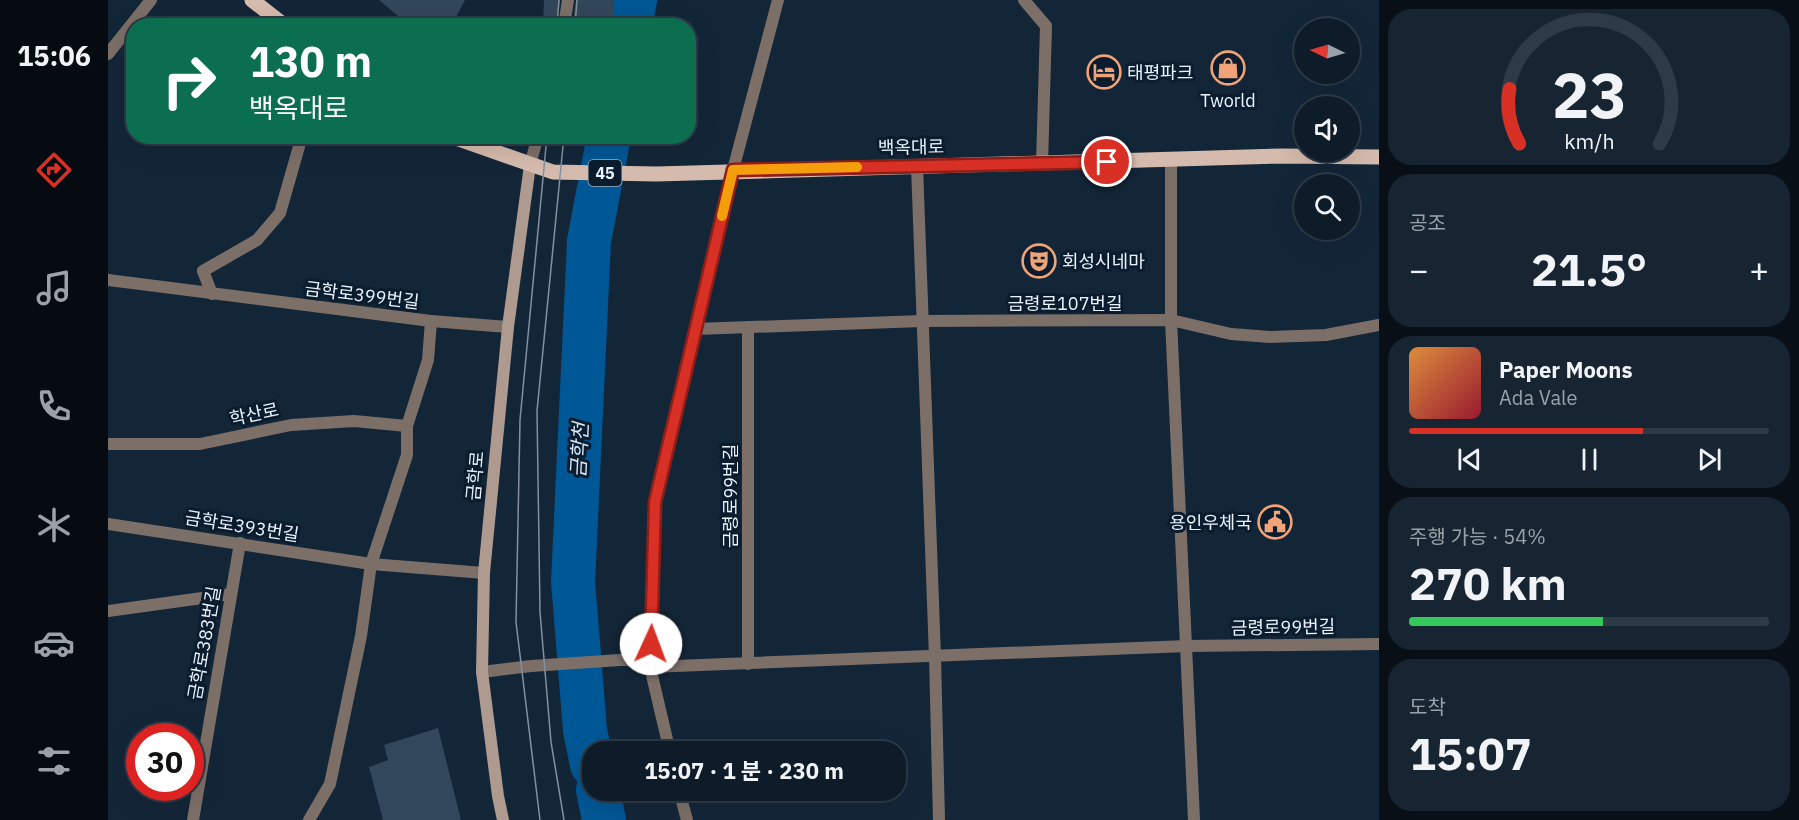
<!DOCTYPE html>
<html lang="ko">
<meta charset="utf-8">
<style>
:root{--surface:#0e1c2a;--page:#172532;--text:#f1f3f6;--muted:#9ba1a8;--line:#2e3a47;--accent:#d93025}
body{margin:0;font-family:"IBM Plex Sans","Noto Sans KR",sans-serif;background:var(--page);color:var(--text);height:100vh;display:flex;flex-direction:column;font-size:22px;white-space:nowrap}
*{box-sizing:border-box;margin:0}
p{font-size:20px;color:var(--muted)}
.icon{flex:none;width:33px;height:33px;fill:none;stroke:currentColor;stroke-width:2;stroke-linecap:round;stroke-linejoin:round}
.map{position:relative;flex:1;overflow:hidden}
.sheet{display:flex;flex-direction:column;gap:9px;padding:9px;background:#080f17;width:420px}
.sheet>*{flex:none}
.banner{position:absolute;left:18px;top:18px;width:570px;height:126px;border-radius:24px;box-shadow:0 6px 24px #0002,0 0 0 2px var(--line);background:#0b6e4f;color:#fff;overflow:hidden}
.needle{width:39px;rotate:275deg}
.buttons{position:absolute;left:1186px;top:18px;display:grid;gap:12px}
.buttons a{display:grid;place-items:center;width:66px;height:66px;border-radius:50%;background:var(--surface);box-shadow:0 6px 24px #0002,0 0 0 2px var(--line);font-size:30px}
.speed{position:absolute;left:18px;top:723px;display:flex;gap:12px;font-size:30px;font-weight:700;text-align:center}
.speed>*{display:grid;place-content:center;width:78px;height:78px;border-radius:50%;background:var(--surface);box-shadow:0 6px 24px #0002,0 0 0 2px var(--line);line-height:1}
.speed .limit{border:9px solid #d22;background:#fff;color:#111}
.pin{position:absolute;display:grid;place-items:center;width:51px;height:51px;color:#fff;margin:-26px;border:3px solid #fff;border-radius:50%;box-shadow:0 2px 6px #0007}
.me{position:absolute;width:66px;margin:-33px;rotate:2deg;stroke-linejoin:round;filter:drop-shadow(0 0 4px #0008)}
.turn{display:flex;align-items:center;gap:21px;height:126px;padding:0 24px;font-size:27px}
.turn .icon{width:78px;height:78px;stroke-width:2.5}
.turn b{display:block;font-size:42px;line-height:51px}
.big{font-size:45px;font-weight:700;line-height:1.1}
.sheet .widget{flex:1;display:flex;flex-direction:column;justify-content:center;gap:9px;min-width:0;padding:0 21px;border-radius:24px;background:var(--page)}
.sheet .dial{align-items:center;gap:0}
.dial svg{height:156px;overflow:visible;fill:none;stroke:var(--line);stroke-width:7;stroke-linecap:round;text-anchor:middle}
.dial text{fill:var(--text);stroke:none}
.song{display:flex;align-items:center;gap:18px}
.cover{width:72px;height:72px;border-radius:9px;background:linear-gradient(135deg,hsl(30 70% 55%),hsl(350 70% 35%))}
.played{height:6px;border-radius:3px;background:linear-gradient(90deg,var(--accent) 65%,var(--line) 65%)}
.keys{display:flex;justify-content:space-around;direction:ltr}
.heat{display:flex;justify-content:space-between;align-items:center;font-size:33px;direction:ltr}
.charge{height:9px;border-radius:4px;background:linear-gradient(90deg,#34c759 54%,var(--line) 0)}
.trip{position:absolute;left:474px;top:741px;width:324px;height:60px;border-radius:24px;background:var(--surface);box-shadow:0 6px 24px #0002,0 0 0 2px var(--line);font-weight:700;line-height:60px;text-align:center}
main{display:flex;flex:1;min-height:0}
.tabs{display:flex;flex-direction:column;width:108px;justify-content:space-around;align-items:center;background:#060b11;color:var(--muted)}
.tabs .icon{width:42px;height:42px}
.tabs .selected{color:var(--accent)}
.tabs b{font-size:27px;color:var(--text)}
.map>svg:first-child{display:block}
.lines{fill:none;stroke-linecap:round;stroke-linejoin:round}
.river{stroke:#005795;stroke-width:44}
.building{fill:#33475a}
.service{stroke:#7c6f68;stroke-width:12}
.minor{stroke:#7c6f68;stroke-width:12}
.tertiary{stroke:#7c6f68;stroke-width:12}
.secondary{stroke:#ae9a8f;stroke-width:12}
.primary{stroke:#d5bbad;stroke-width:15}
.tram{stroke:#83919f;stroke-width:1.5}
.route-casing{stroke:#8d1f18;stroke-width:15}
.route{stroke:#d93025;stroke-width:10}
.slow{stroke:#f59e0b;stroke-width:10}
.labels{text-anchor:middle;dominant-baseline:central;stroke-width:6;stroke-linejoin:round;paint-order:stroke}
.shield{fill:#0a1c2e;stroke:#a6b2bf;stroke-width:1.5}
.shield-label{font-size:16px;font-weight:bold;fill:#e9f3fd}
.poi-label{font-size:18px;fill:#e9f3fd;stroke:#0a1c2e;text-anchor:start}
.street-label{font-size:18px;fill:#e9f3fd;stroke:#0a1c2e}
.water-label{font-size:20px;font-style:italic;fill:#d5e7f8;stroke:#0a1c2e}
</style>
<main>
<nav class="tabs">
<b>15:06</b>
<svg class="icon selected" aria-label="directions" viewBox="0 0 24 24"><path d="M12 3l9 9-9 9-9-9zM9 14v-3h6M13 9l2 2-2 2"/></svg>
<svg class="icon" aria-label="music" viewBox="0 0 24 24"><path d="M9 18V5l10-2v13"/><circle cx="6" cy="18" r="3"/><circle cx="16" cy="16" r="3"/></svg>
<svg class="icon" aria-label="phone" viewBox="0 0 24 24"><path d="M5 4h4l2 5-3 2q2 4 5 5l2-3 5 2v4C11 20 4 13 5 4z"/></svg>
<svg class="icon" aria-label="climate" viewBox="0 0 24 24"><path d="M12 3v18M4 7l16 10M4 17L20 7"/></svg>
<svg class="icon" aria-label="car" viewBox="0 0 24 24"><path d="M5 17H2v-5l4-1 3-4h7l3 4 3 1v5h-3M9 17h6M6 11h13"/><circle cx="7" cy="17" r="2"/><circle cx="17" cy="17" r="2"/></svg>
<svg class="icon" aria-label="filters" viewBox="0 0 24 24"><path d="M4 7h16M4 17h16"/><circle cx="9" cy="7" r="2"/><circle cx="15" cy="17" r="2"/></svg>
</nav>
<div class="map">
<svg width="1271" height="820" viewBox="0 0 1271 820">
<rect width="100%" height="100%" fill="#132638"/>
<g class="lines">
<g class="river">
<polyline points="522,26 527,0"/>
<polyline points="484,765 477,730 465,582 481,241 501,136"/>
<polyline points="490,790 496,820"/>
</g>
</g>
<g class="building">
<polygon points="271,0 357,0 343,26 302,26"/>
<polygon points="436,0 452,0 448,26 435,26"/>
<polygon points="468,0 506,0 505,26 464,26"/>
<polygon points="330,728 353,820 275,820 261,767 280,760 276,745"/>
</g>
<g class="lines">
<g class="service">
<polyline points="104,294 95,271 149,240 172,213 194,136"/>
<polyline points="0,444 92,444 183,425 246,421 299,426"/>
<polyline points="263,564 299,455 299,426 320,360 323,321"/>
<polyline points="0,611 123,594"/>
</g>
<g class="minor">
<polyline points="916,0 938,26 934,164"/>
<polyline points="0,54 43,0"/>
<polyline points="1063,160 1063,320 1086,820"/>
<polyline points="809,166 827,657 831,820"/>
<polyline points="0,280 323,321 400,327"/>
<polyline points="640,327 640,664"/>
<polyline points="587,329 814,321 1063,320 1123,334 1162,337 1218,335 1271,325"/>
<polyline points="0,524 263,564 376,573"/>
<polyline points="374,672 423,666 512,660 521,660 542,667 1079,646 1271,644"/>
<polyline points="562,752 542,667 547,502 625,170 670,0"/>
<polyline points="571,790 579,820"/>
<polyline points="85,820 132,543"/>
<polyline points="201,820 222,784 253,636 263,564"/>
</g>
<g class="tertiary">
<polyline points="456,26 460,0"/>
<polyline points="422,165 430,136"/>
</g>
<polyline class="secondary" points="395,820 390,796 374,672 376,573 400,327 422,165"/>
<g class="primary">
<polyline points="144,0 177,26"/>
<polyline points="342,136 445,172 548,174 1173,156 1271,157"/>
</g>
<g class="tram">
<polyline points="449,26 451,0"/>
<polyline points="467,26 469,0"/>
<polyline points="432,820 408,622 412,420 439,136"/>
<polyline points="456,820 443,742 432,612 429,411 456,136"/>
</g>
</g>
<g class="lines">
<defs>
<polyline id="route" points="543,644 547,502 625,170 999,162"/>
</defs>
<use href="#route" class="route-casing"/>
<use href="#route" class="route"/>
<polyline class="slow" points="614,216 625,170 749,167"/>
</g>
<defs>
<symbol id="shop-ring" viewBox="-11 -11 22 22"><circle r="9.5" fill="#0a1c2e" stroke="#efa376" stroke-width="1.5"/><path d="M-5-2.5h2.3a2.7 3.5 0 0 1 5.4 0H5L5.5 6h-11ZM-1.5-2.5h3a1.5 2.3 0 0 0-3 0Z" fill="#efa376"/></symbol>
<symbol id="hotel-ring" viewBox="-11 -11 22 22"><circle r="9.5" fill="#0a1c2e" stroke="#efa376" stroke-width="1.5"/><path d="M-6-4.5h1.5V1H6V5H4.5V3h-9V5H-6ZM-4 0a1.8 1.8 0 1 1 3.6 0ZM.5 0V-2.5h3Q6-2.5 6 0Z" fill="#efa376"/></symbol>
<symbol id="theatre-ring" viewBox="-11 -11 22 22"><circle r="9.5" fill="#0a1c2e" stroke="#efa376" stroke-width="1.5"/><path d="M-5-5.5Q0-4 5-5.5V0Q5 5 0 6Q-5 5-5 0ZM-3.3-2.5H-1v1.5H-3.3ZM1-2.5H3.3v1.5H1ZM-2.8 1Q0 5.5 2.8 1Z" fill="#efa376"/></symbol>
<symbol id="civic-ring" viewBox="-11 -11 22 22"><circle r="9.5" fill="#0a1c2e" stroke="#efa376" stroke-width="1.5"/><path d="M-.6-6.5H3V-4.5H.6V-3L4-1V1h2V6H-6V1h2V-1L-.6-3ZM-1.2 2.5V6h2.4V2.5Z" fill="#efa376"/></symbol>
</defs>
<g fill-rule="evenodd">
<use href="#shop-ring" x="1101" y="49" width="38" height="38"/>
<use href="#hotel-ring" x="977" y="53" width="38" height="38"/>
<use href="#theatre-ring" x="912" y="242" width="38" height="38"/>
<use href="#civic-ring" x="1148" y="503" width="38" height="38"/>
</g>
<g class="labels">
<rect class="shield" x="480.5" y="160" width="33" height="26" rx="4.5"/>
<g class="shield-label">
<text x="497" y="173">45</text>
</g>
<g class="poi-label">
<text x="1019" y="72">태평파크</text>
<text x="1120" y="100" text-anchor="middle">Tworld</text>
<text x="954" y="261">회성시네마</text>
<text x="1144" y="522" text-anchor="end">용인우체국</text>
</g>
<g class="street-label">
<text transform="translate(803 147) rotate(-1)">백옥대로</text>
<text transform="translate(254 295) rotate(7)">금학로399번길</text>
<text x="957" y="303">금령로107번길</text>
<text transform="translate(146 414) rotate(-12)">학산로</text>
<text transform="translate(367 476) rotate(-85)">금학로</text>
<text transform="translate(622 496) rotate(-90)">금령로99번길</text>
<text transform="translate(134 526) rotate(9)">금학로393번길</text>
<text transform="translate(1175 627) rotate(-1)">금령로99번길</text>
<text transform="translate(96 643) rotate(-80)">금학로383번길</text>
</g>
<g class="water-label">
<text transform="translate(471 450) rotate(-87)">금학천</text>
</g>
</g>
</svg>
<div class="buttons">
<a><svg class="needle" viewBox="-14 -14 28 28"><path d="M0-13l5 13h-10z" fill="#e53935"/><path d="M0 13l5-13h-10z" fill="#9ba1a8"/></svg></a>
<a><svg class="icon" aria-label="sound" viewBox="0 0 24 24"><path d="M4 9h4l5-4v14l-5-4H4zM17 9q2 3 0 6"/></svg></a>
<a><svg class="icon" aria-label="search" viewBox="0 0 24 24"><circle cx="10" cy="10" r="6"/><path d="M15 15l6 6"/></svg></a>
</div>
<div class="speed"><div class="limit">30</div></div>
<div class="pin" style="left:999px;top:162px;background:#d93025"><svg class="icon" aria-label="arrive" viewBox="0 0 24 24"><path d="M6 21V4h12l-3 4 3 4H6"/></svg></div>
<svg class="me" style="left:543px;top:644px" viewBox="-20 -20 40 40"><circle r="19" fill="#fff"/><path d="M0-13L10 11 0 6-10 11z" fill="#d93025"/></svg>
<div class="trip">15:07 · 1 분 · 230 m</div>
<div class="banner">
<div class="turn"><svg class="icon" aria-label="right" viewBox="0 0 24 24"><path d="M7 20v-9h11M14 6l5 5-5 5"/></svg><div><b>130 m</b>백옥대로</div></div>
</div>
</div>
<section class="sheet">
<div class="widget dial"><svg viewBox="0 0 100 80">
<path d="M14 69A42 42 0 1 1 86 69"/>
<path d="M14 69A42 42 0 0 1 9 41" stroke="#d93025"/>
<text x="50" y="56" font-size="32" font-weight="700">23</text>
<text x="50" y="72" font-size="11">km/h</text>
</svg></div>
<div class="widget"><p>공조</p>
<div class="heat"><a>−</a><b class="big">21.5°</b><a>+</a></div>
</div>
<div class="widget">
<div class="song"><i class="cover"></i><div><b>Paper Moons</b><p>Ada Vale</p></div></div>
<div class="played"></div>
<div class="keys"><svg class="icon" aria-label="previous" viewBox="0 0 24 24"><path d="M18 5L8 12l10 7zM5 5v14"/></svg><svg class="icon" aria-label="pause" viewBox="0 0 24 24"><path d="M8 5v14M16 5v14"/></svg><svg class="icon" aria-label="next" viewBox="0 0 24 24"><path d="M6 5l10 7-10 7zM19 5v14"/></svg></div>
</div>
<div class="widget"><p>주행 가능 · 54%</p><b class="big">270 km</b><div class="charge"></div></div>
<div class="widget"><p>도착</p><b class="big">15:07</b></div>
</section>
</main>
